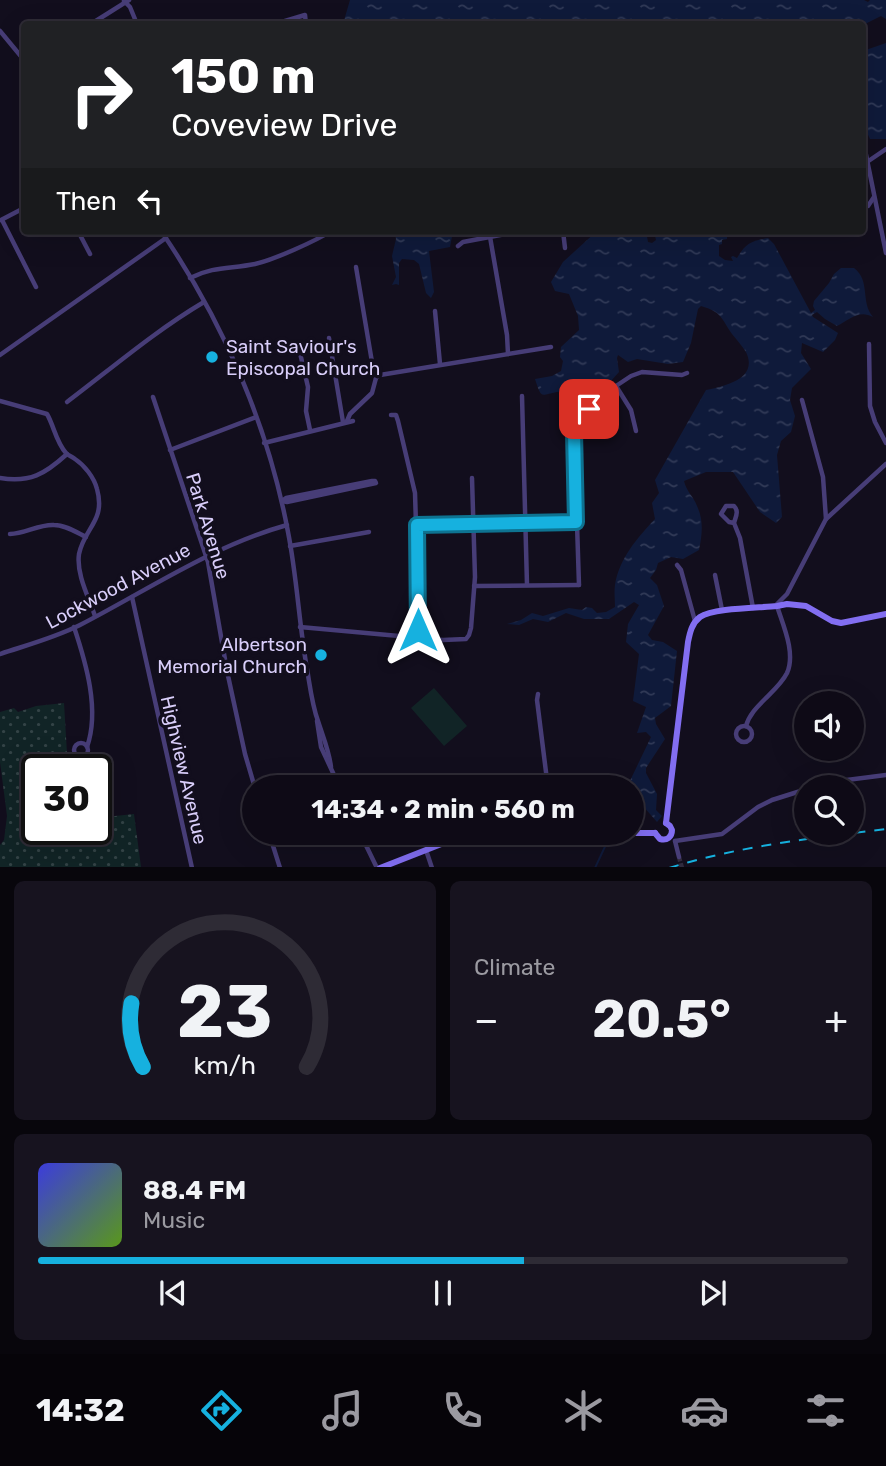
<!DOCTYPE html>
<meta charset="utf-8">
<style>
:root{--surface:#0e0a16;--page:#17131f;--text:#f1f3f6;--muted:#9b9aa1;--line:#2e2b35;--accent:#16b1df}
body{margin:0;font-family:Rubik,sans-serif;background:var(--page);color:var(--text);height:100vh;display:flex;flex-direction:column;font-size:26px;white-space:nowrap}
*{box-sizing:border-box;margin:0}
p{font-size:23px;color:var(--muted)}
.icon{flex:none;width:38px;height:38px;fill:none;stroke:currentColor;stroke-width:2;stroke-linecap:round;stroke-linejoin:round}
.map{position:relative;height:867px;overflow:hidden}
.panel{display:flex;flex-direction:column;gap:14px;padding:14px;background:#08060c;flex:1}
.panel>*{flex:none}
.hud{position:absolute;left:21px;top:21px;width:845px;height:214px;border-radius:7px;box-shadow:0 7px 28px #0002,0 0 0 2px var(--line);background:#202124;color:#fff;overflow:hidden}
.tools{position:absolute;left:794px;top:691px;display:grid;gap:14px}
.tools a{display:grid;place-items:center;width:70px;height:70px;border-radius:50%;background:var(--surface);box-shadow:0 7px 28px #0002,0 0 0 2px var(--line);font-size:35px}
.speed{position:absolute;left:21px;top:754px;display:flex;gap:14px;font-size:35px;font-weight:700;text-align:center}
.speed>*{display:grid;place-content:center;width:91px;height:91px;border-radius:50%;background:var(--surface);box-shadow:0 7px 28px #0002,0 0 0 2px var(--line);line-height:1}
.speed .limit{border:4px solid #111;border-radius:10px;background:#fff;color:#111}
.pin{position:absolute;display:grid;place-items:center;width:60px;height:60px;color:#fff;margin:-30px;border-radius:14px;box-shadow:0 4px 10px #0006}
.me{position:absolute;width:77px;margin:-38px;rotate:0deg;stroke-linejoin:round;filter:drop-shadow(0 0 5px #0008)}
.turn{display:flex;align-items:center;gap:24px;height:147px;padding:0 35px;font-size:32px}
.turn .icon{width:91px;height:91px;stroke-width:2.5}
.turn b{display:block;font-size:49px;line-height:60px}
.then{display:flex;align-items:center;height:66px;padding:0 35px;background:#0003;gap:14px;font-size:26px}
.big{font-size:52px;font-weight:700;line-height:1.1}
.panel .tile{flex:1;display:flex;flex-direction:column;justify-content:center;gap:10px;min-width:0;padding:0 24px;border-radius:10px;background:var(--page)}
.panel .dial{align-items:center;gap:0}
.dial svg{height:182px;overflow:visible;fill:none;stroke:var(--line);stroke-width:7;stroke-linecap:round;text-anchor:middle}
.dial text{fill:var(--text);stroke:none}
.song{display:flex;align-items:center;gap:21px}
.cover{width:84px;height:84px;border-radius:10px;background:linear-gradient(135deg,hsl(240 70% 55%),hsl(90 70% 35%))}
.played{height:7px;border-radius:4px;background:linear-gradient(90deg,var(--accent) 60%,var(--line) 60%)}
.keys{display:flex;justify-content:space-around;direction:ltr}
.heat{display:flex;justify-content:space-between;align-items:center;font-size:38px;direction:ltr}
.panel .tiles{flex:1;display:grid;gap:14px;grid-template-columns:1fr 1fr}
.tile:last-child{grid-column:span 2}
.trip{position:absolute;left:242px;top:775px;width:402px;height:70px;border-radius:35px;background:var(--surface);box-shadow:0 7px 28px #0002,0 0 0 2px var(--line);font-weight:700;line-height:70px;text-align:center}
.dock{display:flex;height:112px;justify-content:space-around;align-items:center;background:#060409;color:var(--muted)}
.dock .icon{width:49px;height:49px}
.dock .selected{color:var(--accent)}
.dock b{font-size:32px;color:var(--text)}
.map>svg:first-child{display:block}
.grass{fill:url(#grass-dots)}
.garden{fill:#112426}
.water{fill:url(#water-ripples)}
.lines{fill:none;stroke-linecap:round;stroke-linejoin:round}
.stream{stroke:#0f1a3a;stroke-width:2}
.street-tunnel{stroke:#302b3e;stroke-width:4.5;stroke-dasharray:4.5 2;stroke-linecap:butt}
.street{stroke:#473d77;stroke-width:4.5}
.secondary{stroke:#826ef1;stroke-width:6}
.rail{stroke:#16b1df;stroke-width:2;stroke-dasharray:10 9;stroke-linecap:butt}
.route-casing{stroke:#0e7391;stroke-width:18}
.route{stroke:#16b1df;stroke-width:12}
.poi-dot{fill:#16b1df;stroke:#120e1d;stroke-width:2.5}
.labels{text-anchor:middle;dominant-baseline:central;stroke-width:7;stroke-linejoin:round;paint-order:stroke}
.poi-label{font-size:19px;fill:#d9cefa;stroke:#120e1d;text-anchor:start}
.street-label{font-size:19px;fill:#d9cefa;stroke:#120e1d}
</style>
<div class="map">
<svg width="886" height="868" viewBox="0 0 886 868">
<defs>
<pattern id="grass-dots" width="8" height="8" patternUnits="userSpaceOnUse" patternTransform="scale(1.75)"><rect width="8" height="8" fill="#112426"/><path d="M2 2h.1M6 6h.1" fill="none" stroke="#334346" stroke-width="1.8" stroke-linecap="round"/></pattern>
<pattern id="water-ripples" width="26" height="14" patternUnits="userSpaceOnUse" patternTransform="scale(1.75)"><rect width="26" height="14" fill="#0f1a3a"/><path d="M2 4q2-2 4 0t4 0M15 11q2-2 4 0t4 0" fill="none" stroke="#313a57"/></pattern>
</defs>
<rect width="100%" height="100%" fill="#120e1d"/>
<polygon class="grass" points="64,703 68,770 37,770 37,830 96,830 96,818 134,814 141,867 0,867 0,845 4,840 7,816 0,762 0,712 14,708 18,712 36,706"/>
<polygon class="garden" points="434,688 467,726 444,746 411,708"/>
<g class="water">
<polygon points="350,0 864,0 868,2 870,0 886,0 886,19 881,16 863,25 343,24"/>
<polygon points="886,43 886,139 870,139 863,124 863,51"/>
<polygon points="395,231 453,231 450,247 429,251 434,292 431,298 426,293 419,264 414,260 402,259 399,263 399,285 396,284 392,285 396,277 392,256 396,239"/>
<path d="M597,231H629V235L631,237H635L637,231H646L648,242L652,243L656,240L654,231H729L727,232V239L722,240V244L719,245V256L725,260L733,261L731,257L733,256L737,258C746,243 751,241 768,238L774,244L811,313L815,310L813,306L814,301L829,283L834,274L841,268H854C871,281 860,302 873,317C859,309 849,320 837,326L825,319L817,312L812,315L813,317L838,333L835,340L823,352L802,343L801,353L811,369L792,388L790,400L795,416L791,432L781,441L777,455L782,517L776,523L760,512L733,472H706L684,481C686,491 694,497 697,506C704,521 702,535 699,550L683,559L671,557L658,563L656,570L650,578L657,585L664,606L648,635L652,640L663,642L677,651L671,706L655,718L656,724L665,739L646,768V773L657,794L656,810L662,816L657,822L643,806L632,805V788L627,787L651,737L646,732L637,733L646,707L633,701L639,654L626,642L628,624L639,605L634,602L609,619H584L566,613L548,622L533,619L519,625L507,624L521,620L532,613L543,616L569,608L582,610L586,607L592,608L597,613L606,612L615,607C615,600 614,592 615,585C619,559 637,538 655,519L652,503L659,493L655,480L706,390C724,386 759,379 746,352C742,346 737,340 732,334C721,318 722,312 701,306L698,309L691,343L683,362L668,364L637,359L628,362L618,355L617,358L619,372L610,382L587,397L577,396L570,391C566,391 561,391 557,392C540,395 542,400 535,379L552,376L561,371L563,361L560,357L561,347L579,330L578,316L569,294L555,291L551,282L563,262Z"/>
</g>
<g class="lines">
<polyline class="stream" points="595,868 609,838"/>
<polyline class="street-tunnel" points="679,857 682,868"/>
<g class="street">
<polyline points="124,1 130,7 137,24"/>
<polyline points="91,24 129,0"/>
<polyline points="275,24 305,15 306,24"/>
<polyline points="0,31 24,60"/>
<polyline points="863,140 886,253"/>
<polyline points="867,162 886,149"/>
<polyline points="863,208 868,206 874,197"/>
<polyline points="1,220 24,208"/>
<polyline points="2,220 36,287"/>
<polyline points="78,231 90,254"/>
<path d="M161,231C223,321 268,425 288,532C297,577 299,624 307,669C310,686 312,705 318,721C323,737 329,750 331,767"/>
<polyline points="489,231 507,335 508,354"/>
<polyline points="563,231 565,248"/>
<polyline points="458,246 463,242 521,231"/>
<path d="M190,278C214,266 231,269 255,264C273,260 316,241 331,231"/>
<polyline points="435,311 440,364"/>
<polyline points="329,338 343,422"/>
<polyline points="869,344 870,406 875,422 886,443"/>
<polyline points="300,353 308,387 306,411 310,430"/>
<polyline points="0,355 166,238"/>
<polyline points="376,378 380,375 551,347"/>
<polyline points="616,386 631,410 636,431"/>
<polyline points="522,396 527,585"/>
<polyline points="153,397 208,562 227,671 245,754 255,788"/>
<polyline points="802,400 823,477 826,519"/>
<path d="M0,401L47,414C54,426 56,442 66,453C69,456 71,456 75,459C84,465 94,477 97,489C106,521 84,528 79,554C76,574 89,598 95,616"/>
<path d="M67,402C112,368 155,331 204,302"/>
<polyline points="391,415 396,415 398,421 415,493 418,589 418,637"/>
<polyline points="347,421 350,414 372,393 376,378 374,374 356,267"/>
<polyline points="264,443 353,421"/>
<polyline points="170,450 256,417"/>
<path d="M0,478C30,483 45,474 67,454"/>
<polygon points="372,481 375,481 376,483 287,502 282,501 286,498"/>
<path d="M734,523C736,516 739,511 734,506H726L721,514L729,522L734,523L740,538L753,608"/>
<polyline points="417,525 576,522"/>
<path d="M10,534C25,534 39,524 54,525C65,525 76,532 86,537"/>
<polyline points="290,546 369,532"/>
<polyline points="677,565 681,570 695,621"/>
<polyline points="715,575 722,610"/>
<polyline points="579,585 574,432 575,425 580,417 616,386 631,376 642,372 682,375 687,373"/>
<polyline points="474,586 579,585"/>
<polyline points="132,597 192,868"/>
<polyline points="777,604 787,594 826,519 886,464"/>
<path d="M74,627C86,663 100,710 87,747"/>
<polyline points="300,627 443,640 466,639 469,635 471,628 475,577 472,478"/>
<path d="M0,654C27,645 54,638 80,625C148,590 212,546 287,525"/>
<polyline points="538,694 537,700 548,788"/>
<polyline points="317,721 321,747 340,788"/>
<path d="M746,726C749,715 757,707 765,699C773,691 782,683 787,673C796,653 783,625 777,606"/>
<circle cx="744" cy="734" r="8"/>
<circle cx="81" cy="750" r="7"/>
<polyline points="813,788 839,781 886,775"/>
<polyline points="269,833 280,868"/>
<polyline points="360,833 377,868"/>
<polyline points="675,841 722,834 758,807 772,800 807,789"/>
<polyline points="675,841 679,857"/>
<polyline points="426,850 432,868"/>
</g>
<g class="secondary">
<path d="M666,823L688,642C690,632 692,623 700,617C713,608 759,608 777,606L787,604L806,606L832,621L841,623L886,614"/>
<polyline points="632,833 655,833"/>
<path d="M655,833L660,839C667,841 672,837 672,830L670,826L666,823"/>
<polyline points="380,868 449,841 463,839 501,841 535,833"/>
</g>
<path class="rail" d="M669,868C739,846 813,838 886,829"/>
</g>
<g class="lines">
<defs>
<polyline id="route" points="418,630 417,525 576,522 574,432 577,421 589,409"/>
</defs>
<use href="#route" class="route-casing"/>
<use href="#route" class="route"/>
</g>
<g class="poi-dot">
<circle cx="212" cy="357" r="7"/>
<circle cx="321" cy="655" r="7"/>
</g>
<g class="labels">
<g class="poi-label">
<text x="226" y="346">Saint Saviour's<tspan x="226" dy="22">Episcopal Church</tspan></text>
<text x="307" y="644" text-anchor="end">Albertson<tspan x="307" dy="22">Memorial Church</tspan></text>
</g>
<g class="street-label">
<text transform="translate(208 526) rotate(73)">Park Avenue</text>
<text transform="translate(118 586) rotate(-28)">Lockwood Avenue</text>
<text transform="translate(184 770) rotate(77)">Highview Avenue</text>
</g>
</g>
</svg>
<div class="tools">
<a><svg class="icon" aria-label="sound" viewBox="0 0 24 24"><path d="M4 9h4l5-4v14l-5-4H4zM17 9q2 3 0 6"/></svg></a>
<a><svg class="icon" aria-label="search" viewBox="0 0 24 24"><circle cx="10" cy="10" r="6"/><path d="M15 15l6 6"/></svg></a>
</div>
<div class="speed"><div class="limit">30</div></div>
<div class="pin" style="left:589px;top:409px;background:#d93025"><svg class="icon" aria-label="arrive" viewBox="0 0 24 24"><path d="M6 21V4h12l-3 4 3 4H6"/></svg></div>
<svg class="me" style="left:418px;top:630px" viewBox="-20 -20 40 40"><path d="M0-17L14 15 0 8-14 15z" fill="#16b1df" stroke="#fff" stroke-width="4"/></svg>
<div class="trip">14:34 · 2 min · 560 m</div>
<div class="hud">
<div class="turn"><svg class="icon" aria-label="right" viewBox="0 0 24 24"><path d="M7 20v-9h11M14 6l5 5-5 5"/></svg><div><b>150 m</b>Coveview Drive</div></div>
<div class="then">Then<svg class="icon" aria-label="left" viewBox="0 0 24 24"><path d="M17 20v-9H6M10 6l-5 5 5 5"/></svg></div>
</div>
</div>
<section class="panel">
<div class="tiles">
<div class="tile dial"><svg viewBox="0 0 100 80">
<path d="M14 69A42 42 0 1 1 86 69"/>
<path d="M14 69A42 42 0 0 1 9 41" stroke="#16b1df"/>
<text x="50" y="56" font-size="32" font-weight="700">23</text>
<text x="50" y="72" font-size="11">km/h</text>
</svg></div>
<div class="tile"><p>Climate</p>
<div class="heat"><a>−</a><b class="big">20.5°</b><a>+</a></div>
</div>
<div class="tile">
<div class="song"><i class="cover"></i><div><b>88.4 FM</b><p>Music</p></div></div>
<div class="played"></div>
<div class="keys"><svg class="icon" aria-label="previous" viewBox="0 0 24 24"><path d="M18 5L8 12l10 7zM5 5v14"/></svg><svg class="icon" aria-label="pause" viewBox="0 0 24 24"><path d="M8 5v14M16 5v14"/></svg><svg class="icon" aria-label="next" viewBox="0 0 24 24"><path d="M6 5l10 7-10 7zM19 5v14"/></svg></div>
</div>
</div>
</section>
<nav class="dock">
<b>14:32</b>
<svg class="icon selected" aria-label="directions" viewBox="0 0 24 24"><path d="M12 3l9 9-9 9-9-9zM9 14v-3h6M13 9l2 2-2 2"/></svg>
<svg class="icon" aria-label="music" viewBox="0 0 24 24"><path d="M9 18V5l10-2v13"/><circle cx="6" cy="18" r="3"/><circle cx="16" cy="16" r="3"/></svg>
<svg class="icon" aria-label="phone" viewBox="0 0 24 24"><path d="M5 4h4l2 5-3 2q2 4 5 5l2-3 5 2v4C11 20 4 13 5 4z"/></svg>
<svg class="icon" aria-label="climate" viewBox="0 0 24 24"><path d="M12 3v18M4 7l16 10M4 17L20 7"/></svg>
<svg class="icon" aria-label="car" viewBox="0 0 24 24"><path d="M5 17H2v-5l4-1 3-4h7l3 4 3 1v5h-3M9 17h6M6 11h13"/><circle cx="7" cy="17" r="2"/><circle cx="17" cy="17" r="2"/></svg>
<svg class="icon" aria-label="filters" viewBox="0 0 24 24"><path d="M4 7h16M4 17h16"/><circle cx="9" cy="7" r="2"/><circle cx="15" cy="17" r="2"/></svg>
</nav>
